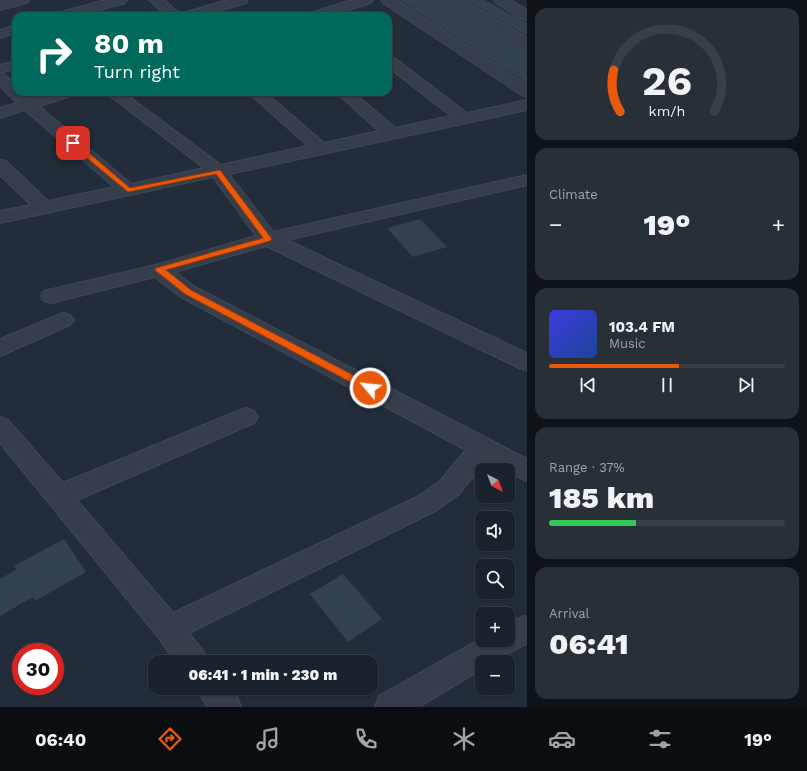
<!DOCTYPE html>
<meta charset="utf-8">
<style>
:root{--surface:#1a222b;--page:#272f37;--text:#f1f3f6;--muted:#9fa4a9;--line:#383f47;--accent:#ea580c}
body{margin:0;font-family:"Work Sans",sans-serif;background:var(--page);color:var(--text);height:100vh;display:flex;flex-direction:column;font-size:15px;white-space:nowrap}
*{box-sizing:border-box;margin:0}
p{font-size:13px;color:var(--muted)}
.icon{flex:none;width:22px;height:22px;fill:none;stroke:currentColor;stroke-width:2;stroke-linecap:round;stroke-linejoin:round}
.map{position:relative;flex:1;overflow:hidden}
.sheet{display:flex;flex-direction:column;gap:8px;padding:8px;background:#0e1318;width:280px}
.sheet>*{flex:none}
.hud{position:absolute;left:12px;top:12px;width:380px;height:84px;border-radius:12px;box-shadow:0 1px 3px #0004,0 0 0 1px var(--line);background:#00695c;color:#fff;overflow:hidden}
.needle{width:26px;rotate:138deg}
.fabs{position:absolute;left:475px;top:463px;display:grid;gap:8px}
.fabs a{display:grid;place-items:center;width:40px;height:40px;border-radius:8px;background:var(--surface);box-shadow:0 1px 3px #0004,0 0 0 1px var(--line);font-size:20px}
.speed{position:absolute;left:12px;top:643px;display:flex;gap:8px;font-size:20px;font-weight:700;text-align:center}
.speed>*{display:grid;place-content:center;width:52px;height:52px;border-radius:50%;background:var(--surface);box-shadow:0 1px 3px #0004,0 0 0 1px var(--line);line-height:1}
.speed .limit{border:6px solid #d22;background:#fff;color:#111}
.pin{position:absolute;display:grid;place-items:center;width:34px;height:34px;color:#fff;margin:-17px;border-radius:8px;box-shadow:0 2px 6px #0006}
.me{position:absolute;width:44px;margin:-22px;rotate:298deg;stroke-linejoin:round;filter:drop-shadow(0 0 3px #0008)}
.turn{display:flex;align-items:center;gap:14px;height:84px;padding:0 16px;font-size:18px}
.turn .icon{width:52px;height:52px;stroke-width:2.5}
.turn b{display:block;font-size:28px;line-height:34px}
.big{font-size:30px;font-weight:800;line-height:1.1}
.sheet .tile{flex:1;display:flex;flex-direction:column;justify-content:center;gap:6px;min-width:0;padding:0 14px;border-radius:12px;background:var(--page)}
.sheet .dial{align-items:center;gap:0}
.dial svg{height:104px;overflow:visible;fill:none;stroke:var(--line);stroke-width:7;stroke-linecap:round;text-anchor:middle}
.dial text{fill:var(--text);stroke:none}
.song{display:flex;align-items:center;gap:12px}
.cover{width:48px;height:48px;border-radius:6px;background:linear-gradient(135deg,hsl(240 70% 55%),hsl(220 70% 35%))}
.played{height:4px;border-radius:2px;background:linear-gradient(90deg,var(--accent) 55%,var(--line) 55%)}
.keys{display:flex;justify-content:space-around;direction:ltr}
.heat{display:flex;justify-content:space-between;align-items:center;font-size:22px;direction:ltr}
.charge{height:6px;border-radius:3px;background:linear-gradient(90deg,#34c759 37%,var(--line) 0)}
.trip{position:absolute;left:148px;top:655px;width:230px;height:40px;border-radius:12px;background:var(--surface);box-shadow:0 1px 3px #0004,0 0 0 1px var(--line);font-weight:800;line-height:40px;text-align:center}
.tabs{display:flex;height:64px;justify-content:space-around;align-items:center;background:#0a0e11;color:var(--muted)}
.tabs .icon{width:28px;height:28px}
.tabs .active{color:var(--accent)}
.tabs b{font-size:18px;color:var(--text)}
main{display:flex;flex:1;min-height:0}
.map>svg:first-child{display:block}
.building{fill:#344150}
.lines{fill:none;stroke-linecap:round;stroke-linejoin:round}
.minor-casing{stroke:#414a56;stroke-width:2}
.minor{fill:#353e4a;fill-rule:evenodd}
.route{fill:#ea580c;stroke:#983908}
</style>
<main>
<div class="map">
<svg width="527" height="707" viewBox="0 0 527 707">
<rect width="100%" height="100%" fill="#222d39"/>
<g class="building">
<polygon points="400,0 447,0 449,4 521,48 527,49 527,83"/>
<polygon points="467,0 485,0 527,23 527,36"/>
<polygon points="420,219 447,247 413,257 387,228"/>
<polygon points="64,539 86,572 35,601 33,597 0,616 0,579 16,570 14,566"/>
<polygon points="343,574 382,619 348,642 310,594"/>
</g>
<g class="lines">
<defs>
<g id="minor">
<polygon points="7,0 29,0 27,3 0,10 0,2"/>
<polygon points="105,0 127,0 125,3 78,16 56,16 58,13"/>
<polygon points="149,0 164,0 180,14 227,0 248,0 246,3 201,16 167,16"/>
<polygon points="352,0 373,0 371,3 329,16 308,16 310,13"/>
<polygon points="381,0 397,0 527,85 527,97 522,95 383,3"/>
<polygon points="448,0 464,0 527,38 527,48 522,47 450,3"/>
<polygon points="494,0 510,0 527,10 527,20 522,19 496,3"/>
<polygon points="16,25 16,33 0,38 0,30"/>
<polygon points="388,56 393,57 467,113 527,100 527,110 229,174 273,232 527,175 527,185 287,240 527,353 527,370 519,368 266,246 175,272 195,287 527,459 527,481 508,472 508,470 503,470 486,461 458,495 437,510 189,633 204,652 208,662 175,662 159,638 0,443 0,417 8,420 63,483 238,411 246,408 254,411 258,417 254,423 77,500 173,613 419,496 440,481 466,450 181,297 155,277 51,303 44,301 41,296 44,291 156,265 256,236 213,177 0,223 0,211 31,205 0,175 0,160 6,161 48,201 114,187 25,110 0,118 0,108 17,103 0,86 0,73 5,75 16,85 16,92 23,92 30,99 53,92 77,92 74,95 39,106 131,184 204,168 105,92 123,92 221,165 308,146 248,92 265,92 324,143 379,131 336,92 353,92 395,128 451,116 388,67"/>
<polygon points="16,61 16,69 0,73 0,65"/>
<polygon points="63,313 70,315 74,320 70,325 0,356 0,339"/>
<polygon points="524,616 527,617 527,643 494,662 482,662 482,669 419,707 375,707 379,696 482,638 482,640 508,640 508,623"/>
<polygon points="197,688 231,688 237,696 241,707 207,707"/>
</g>
</defs>
<use href="#minor" class="minor-casing"/>
<use href="#minor" class="minor"/>
</g>
<polygon class="route" points="70,141 75,141 130,188 220,170 272,239 270,241 166,270 191,290 374,386 375,388 374,391 367,391 185,294 156,271 155,270 156,268 263,238 216,174 128,192 70,144"/>
</svg>
<div class="fabs">
<a><svg class="needle" viewBox="-14 -14 28 28"><path d="M0-13l5 13h-10z" fill="#e53935"/><path d="M0 13l5-13h-10z" fill="#9fa4a9"/></svg></a>
<a><svg class="icon" aria-label="sound" viewBox="0 0 24 24"><path d="M4 9h4l5-4v14l-5-4H4zM17 9q2 3 0 6"/></svg></a>
<a><svg class="icon" aria-label="search" viewBox="0 0 24 24"><circle cx="10" cy="10" r="6"/><path d="M15 15l6 6"/></svg></a>
<a>+</a>
<a>−</a>
</div>
<div class="speed"><div class="limit">30</div></div>
<div class="pin" style="left:73px;top:143px;background:#d93025"><svg class="icon" aria-label="arrive" viewBox="0 0 24 24"><path d="M6 21V4h12l-3 4 3 4H6"/></svg></div>
<svg class="me" style="left:370px;top:388px" viewBox="-20 -20 40 40"><circle r="17" fill="#ea580c" stroke="#fff" stroke-width="3"/><path d="M0-11L8 9 0 5-8 9z" fill="#fff"/></svg>
<div class="trip">06:41 · 1 min · 230 m</div>
<div class="hud">
<div class="turn"><svg class="icon" aria-label="right" viewBox="0 0 24 24"><path d="M7 20v-9h11M14 6l5 5-5 5"/></svg><div><b>80 m</b>Turn right</div></div>
</div>
</div>
<section class="sheet">
<div class="tile dial"><svg viewBox="0 0 100 80">
<path d="M14 69A42 42 0 1 1 86 69"/>
<path d="M14 69A42 42 0 0 1 9 37" stroke="#ea580c"/>
<text x="50" y="56" font-size="32" font-weight="700">26</text>
<text x="50" y="72" font-size="11">km/h</text>
</svg></div>
<div class="tile"><p>Climate</p>
<div class="heat"><a>−</a><b class="big">19°</b><a>+</a></div>
</div>
<div class="tile">
<div class="song"><i class="cover"></i><div><b>103.4 FM</b><p>Music</p></div></div>
<div class="played"></div>
<div class="keys"><svg class="icon" aria-label="previous" viewBox="0 0 24 24"><path d="M18 5L8 12l10 7zM5 5v14"/></svg><svg class="icon" aria-label="pause" viewBox="0 0 24 24"><path d="M8 5v14M16 5v14"/></svg><svg class="icon" aria-label="next" viewBox="0 0 24 24"><path d="M6 5l10 7-10 7zM19 5v14"/></svg></div>
</div>
<div class="tile"><p>Range · 37%</p><b class="big">185 km</b><div class="charge"></div></div>
<div class="tile"><p>Arrival</p><b class="big">06:41</b></div>
</section>
</main>
<nav class="tabs">
<b>06:40</b>
<svg class="icon active" aria-label="directions" viewBox="0 0 24 24"><path d="M12 3l9 9-9 9-9-9zM9 14v-3h6M13 9l2 2-2 2"/></svg>
<svg class="icon" aria-label="music" viewBox="0 0 24 24"><path d="M9 18V5l10-2v13"/><circle cx="6" cy="18" r="3"/><circle cx="16" cy="16" r="3"/></svg>
<svg class="icon" aria-label="phone" viewBox="0 0 24 24"><path d="M5 4h4l2 5-3 2q2 4 5 5l2-3 5 2v4C11 20 4 13 5 4z"/></svg>
<svg class="icon" aria-label="climate" viewBox="0 0 24 24"><path d="M12 3v18M4 7l16 10M4 17L20 7"/></svg>
<svg class="icon" aria-label="car" viewBox="0 0 24 24"><path d="M5 17H2v-5l4-1 3-4h7l3 4 3 1v5h-3M9 17h6M6 11h13"/><circle cx="7" cy="17" r="2"/><circle cx="17" cy="17" r="2"/></svg>
<svg class="icon" aria-label="filters" viewBox="0 0 24 24"><path d="M4 7h16M4 17h16"/><circle cx="9" cy="7" r="2"/><circle cx="15" cy="17" r="2"/></svg>
<b>19°</b>
</nav>
